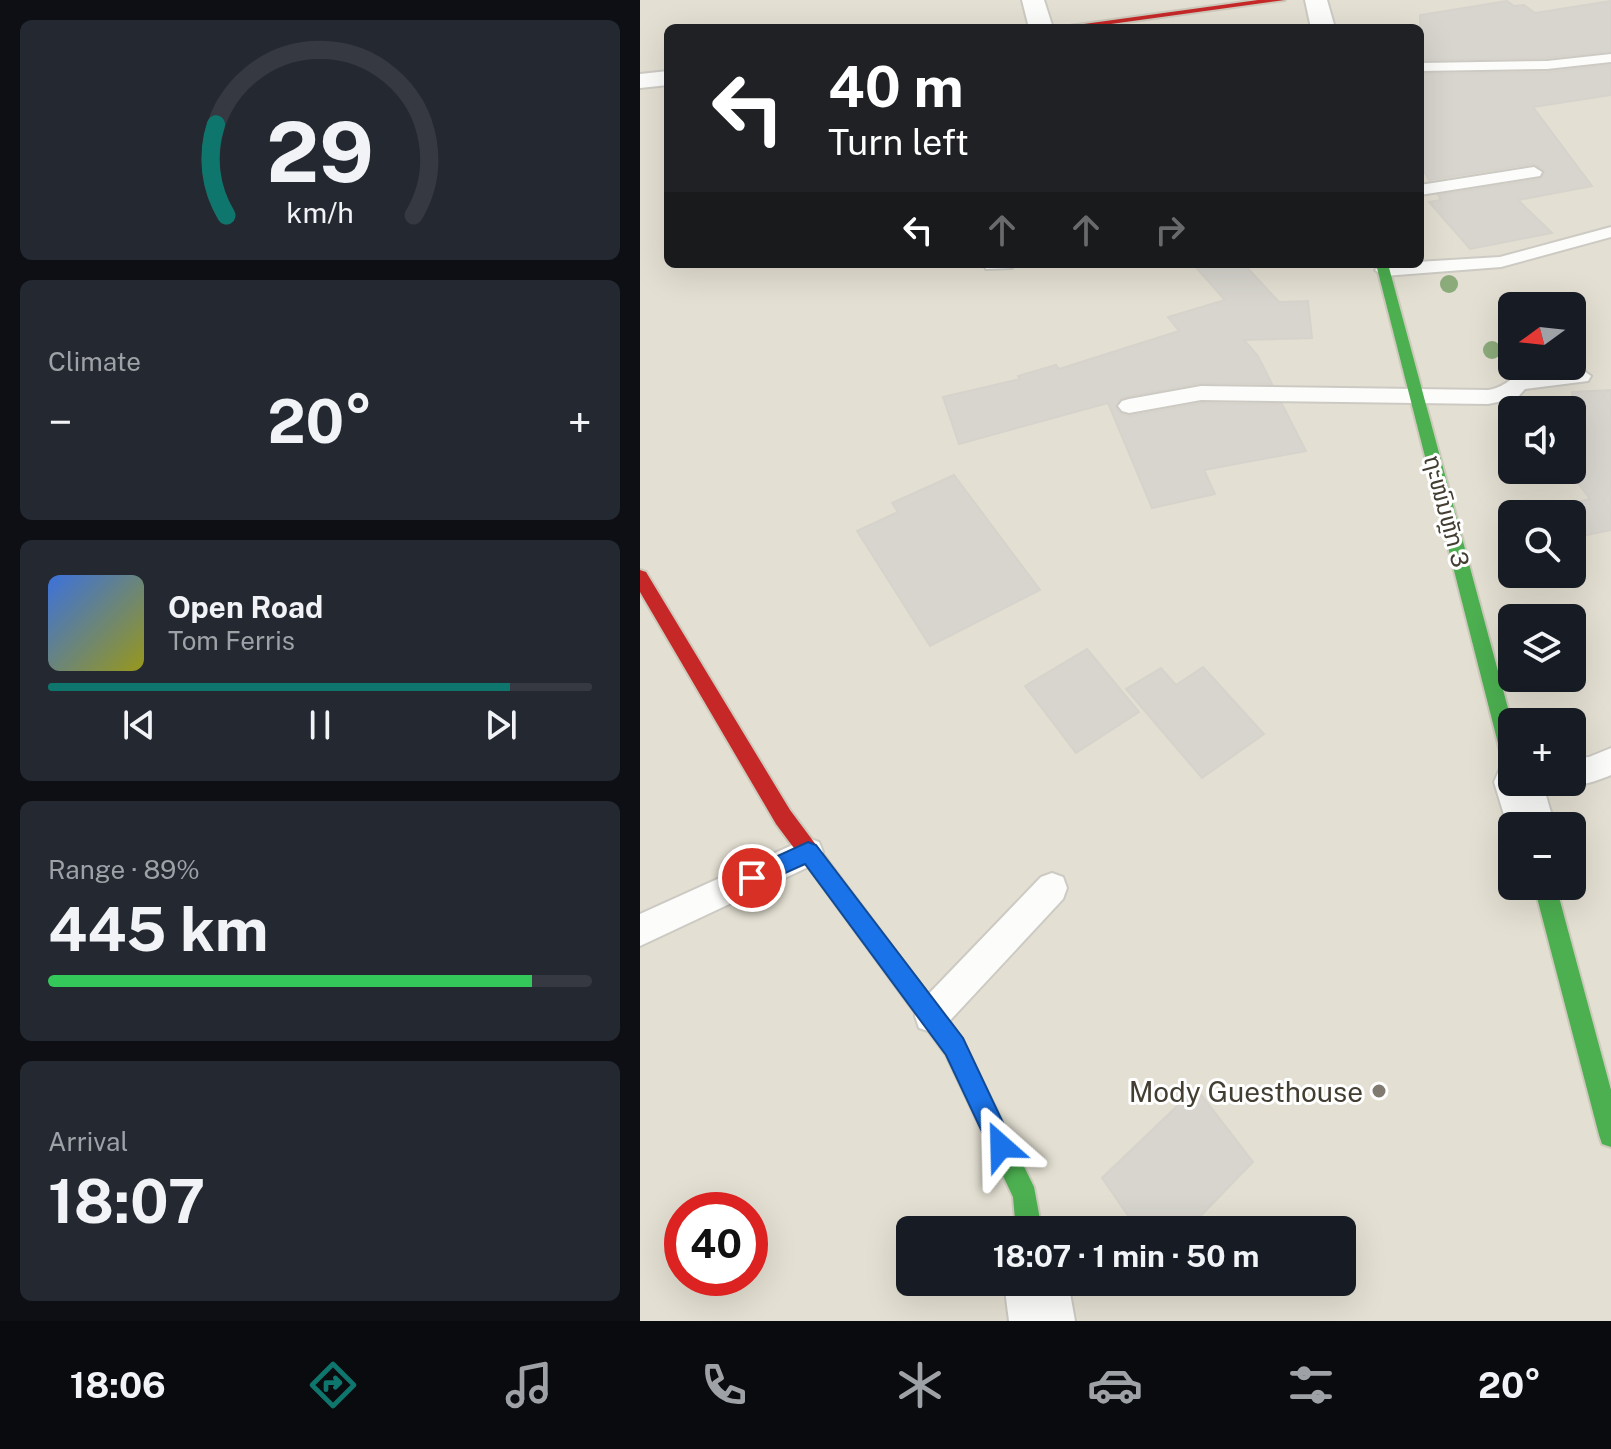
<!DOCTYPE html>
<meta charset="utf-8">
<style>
:root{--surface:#171b24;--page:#242831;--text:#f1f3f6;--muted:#9ea1a6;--line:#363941;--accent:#0f766e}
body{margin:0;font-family:"Public Sans","Noto Sans Lao",sans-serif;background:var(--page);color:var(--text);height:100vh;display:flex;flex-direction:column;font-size:30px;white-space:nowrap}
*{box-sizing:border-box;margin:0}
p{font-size:26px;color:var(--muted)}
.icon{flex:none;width:44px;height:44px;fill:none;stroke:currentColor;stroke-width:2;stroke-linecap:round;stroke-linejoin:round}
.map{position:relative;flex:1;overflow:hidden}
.sheet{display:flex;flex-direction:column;gap:20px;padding:20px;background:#0d0f14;width:640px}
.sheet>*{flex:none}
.banner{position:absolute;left:24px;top:24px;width:760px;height:244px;border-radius:12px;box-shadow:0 8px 32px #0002;background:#202124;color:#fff;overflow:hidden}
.needle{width:52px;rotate:255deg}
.fabs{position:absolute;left:858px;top:292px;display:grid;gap:16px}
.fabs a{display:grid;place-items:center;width:88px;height:88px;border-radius:12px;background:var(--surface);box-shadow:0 8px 32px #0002;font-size:40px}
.speed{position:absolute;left:24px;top:1192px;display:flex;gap:16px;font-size:40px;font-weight:700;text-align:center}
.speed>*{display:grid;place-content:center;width:104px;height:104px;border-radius:50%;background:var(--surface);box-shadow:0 8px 32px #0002;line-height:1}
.speed .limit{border:12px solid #d22;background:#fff;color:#111}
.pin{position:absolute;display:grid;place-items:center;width:68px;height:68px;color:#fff;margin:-34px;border:4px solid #fff;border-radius:50%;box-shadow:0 2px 8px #0007}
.me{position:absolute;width:88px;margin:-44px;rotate:335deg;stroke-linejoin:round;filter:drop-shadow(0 0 6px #0008)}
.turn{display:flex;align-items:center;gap:28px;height:168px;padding:0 32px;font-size:36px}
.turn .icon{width:104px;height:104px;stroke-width:2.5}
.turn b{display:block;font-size:56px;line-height:68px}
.lanes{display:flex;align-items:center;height:76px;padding:0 32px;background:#0003;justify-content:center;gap:40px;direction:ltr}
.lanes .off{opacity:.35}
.big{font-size:60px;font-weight:700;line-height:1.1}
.sheet .tile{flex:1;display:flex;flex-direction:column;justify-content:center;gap:12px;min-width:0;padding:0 28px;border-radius:12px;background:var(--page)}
.sheet .dial{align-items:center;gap:0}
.dial svg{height:208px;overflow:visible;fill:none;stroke:var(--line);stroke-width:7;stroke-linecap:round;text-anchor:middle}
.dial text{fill:var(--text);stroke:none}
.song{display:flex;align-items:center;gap:24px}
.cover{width:96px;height:96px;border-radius:12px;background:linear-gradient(135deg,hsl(220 70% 55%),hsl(60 70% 35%))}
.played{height:8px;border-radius:4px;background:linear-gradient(90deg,var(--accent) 85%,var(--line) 85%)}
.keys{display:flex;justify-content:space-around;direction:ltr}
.heat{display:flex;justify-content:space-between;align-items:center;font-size:44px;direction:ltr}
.charge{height:12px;border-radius:6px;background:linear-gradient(90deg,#34c759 89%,var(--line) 0)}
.trip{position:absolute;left:256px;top:1216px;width:460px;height:80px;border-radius:12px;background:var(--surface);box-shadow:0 8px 32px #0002;font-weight:700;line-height:80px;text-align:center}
.tab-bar{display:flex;height:128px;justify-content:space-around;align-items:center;background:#090b0e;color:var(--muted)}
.tab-bar .icon{width:56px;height:56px}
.tab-bar .active{color:var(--accent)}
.tab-bar b{font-size:36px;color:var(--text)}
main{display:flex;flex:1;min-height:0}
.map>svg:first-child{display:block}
.residential{fill:#e3dfd2;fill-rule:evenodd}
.building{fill:#d7d5ce;stroke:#d6d3cc;stroke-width:2}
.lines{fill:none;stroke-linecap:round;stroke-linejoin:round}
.lane-casing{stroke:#cccac3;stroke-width:4}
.street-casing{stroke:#cccac3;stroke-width:4}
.fast-casing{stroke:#cdcabc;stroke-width:4}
.jam-casing{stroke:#cdcabc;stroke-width:4}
.lane{fill:#fcfcfb;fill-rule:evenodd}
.street{fill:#fcfcfb;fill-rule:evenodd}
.fast{fill:#4caf50;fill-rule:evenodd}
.jam{fill:#c62828;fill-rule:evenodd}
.tree{fill:#8cab7b}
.route{fill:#1a73e8;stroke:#114b97;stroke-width:2}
.poi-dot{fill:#7f7b71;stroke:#fff;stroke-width:3}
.labels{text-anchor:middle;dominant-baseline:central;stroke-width:6;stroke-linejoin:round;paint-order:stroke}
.street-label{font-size:24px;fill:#433e32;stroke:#fff}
.near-poi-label{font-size:28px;fill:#433e32;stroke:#fff;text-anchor:end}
</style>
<main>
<section class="sheet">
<div class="tile dial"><svg viewBox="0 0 100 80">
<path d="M14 69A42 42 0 1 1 86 69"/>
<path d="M14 69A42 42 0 0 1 10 34" stroke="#0f766e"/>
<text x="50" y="56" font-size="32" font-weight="700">29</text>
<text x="50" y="72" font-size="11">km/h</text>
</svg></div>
<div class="tile"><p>Climate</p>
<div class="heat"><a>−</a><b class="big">20°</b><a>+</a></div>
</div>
<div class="tile">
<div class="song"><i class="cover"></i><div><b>Open Road</b><p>Tom Ferris</p></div></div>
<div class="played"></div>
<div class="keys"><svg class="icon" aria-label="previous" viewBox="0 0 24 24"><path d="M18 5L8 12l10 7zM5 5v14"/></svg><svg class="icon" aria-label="pause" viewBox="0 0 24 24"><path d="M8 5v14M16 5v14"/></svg><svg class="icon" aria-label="next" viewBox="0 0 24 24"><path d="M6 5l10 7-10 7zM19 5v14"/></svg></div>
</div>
<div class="tile"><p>Range · 89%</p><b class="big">445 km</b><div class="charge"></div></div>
<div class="tile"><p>Arrival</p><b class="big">18:07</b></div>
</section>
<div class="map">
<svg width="971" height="1321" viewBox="0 0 971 1321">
<rect width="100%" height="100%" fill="#eeece6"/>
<path class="residential" d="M0,0H971V1321H0ZM28,28H780V264H28ZM872,306H932V366H872ZM872,410H932V470H872ZM872,514H932V574H872ZM872,618H932V678H872ZM872,722H932V782H872ZM872,826H932V886H872ZM42,1210H110V1278H42ZM270,1230H702V1282H270Z"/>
<g class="building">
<polygon points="867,1 874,6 884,5 895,13 971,1 971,51 907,58 780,60 780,15"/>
<polygon points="971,65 971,95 893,107 952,186 878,200 912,233 830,249 789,202 801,200 798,195 900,179 905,171 894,164 789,180 780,165 780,74 907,72"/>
<polygon points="553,264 604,264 639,302 668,301 672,338 604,340 618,356 632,384 560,383 481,398 476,408 481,414 490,416 561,403 642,404 666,451 564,470 575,494 512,508 468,403 319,444 303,397 380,379 378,376 416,365 419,369 539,331 528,317 585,300"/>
<polygon points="971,390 971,530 932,538 932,503 950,499 932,475 932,392"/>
<polygon points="314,475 400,590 290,646 217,531 258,512 252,503"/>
<polygon points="447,649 499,712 436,753 385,686"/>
<polygon points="563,667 624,734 562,778 486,689 521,668 536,685"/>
<polygon points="556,1088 613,1162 547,1230 498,1230 462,1178"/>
</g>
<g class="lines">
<defs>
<g id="lane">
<polygon points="971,54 971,62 907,69 780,71 780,63 907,61"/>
<polygon points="894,167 902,172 900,176 780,195 780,185"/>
<polygon points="971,227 971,237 861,267 744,276 735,270 744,264 860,257"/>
<polygon points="344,264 375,264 372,268 346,269"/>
<path d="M941,369L951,376L948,381L885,389L877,398L848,404L561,400L489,413L482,411L478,406L482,401L489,399L561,386L848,390C866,387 866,380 879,376Z"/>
<path d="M971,748V775C956,781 940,788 924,782H932V759L949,757Z"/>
<polygon points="168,838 179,842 183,852 179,862 0,946 0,914"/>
<polygon points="412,873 423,877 427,888 423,899 303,1028 291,1032 279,1028 275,1016 279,1004 401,877"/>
</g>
<g id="street">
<polygon points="382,0 404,0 413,28 389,28"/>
<polygon points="665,0 687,0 695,28 671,28"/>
<polygon points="28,71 28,85 0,88 0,74"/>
<polygon points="872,762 872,782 902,782 915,826 872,826 872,841 854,782 861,766"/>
<polygon points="364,1282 428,1282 435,1321 369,1321"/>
</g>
<g id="fast">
<polygon points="736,264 748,264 872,723 872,768 865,765 862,759"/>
<polygon points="184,862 191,865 322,1039 394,1187 402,1230 376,1230 373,1197 306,1055 177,879 174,872 177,865"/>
<polygon points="894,886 916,886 971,1090 971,1147 962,1144 959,1135"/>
</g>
<g id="jam">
<polygon points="618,0 645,0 442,28 415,28"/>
<polygon points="0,570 6,572 150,810 191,865 194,872 191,879 184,882 177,879 136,824 0,592"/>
</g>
</defs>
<use href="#lane" class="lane-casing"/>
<use href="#street" class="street-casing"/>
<use href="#fast" class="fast-casing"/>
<use href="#jam" class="jam-casing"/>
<use href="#lane" class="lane"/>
<use href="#street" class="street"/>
<use href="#fast" class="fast"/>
<use href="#jam" class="jam"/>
</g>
<g class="tree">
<circle cx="809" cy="284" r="9"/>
<circle cx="852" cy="350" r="9"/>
</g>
<polygon class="route" points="168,842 176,845 323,1038 374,1146 370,1155 361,1159 353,1155 306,1055 165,864 112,888 105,885 102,878 105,871"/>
<circle class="poi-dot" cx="739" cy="1091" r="8"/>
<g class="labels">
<g class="street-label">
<text transform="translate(807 511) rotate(75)">ຖະໜົນຫຼັກ 3</text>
</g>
<g class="near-poi-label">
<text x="723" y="1091">Mody Guesthouse</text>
</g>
</g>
</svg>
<div class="fabs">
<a><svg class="needle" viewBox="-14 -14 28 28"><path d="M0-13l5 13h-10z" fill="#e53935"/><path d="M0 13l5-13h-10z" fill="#9ea1a6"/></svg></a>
<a><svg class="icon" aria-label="sound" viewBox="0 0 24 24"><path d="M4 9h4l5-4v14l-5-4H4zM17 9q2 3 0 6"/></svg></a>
<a><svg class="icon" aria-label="search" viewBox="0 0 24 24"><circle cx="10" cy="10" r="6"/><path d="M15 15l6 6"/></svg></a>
<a><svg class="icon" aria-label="layers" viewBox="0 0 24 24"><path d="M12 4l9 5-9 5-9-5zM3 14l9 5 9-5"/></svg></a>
<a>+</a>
<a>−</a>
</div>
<div class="speed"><div class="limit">40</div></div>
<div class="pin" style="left:112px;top:878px;background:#d93025"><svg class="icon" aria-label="arrive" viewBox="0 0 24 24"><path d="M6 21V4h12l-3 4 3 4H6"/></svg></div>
<svg class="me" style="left:361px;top:1146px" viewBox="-20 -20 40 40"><path d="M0-17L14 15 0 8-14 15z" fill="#1a73e8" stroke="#fff" stroke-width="4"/></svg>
<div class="trip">18:07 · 1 min · 50 m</div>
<div class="banner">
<div class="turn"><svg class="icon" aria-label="left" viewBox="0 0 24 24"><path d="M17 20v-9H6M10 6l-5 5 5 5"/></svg><div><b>40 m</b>Turn left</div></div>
<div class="lanes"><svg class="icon" aria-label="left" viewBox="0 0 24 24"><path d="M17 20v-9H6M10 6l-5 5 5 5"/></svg><svg class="icon off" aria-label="ahead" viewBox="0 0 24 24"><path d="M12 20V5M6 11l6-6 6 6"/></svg><svg class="icon off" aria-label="ahead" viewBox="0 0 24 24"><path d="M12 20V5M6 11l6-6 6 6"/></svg><svg class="icon off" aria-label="right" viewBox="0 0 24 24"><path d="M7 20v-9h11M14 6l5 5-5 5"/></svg></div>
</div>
</div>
</main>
<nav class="tab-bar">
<b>18:06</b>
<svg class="icon active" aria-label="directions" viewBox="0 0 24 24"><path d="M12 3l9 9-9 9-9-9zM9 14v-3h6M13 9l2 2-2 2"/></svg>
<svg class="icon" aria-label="music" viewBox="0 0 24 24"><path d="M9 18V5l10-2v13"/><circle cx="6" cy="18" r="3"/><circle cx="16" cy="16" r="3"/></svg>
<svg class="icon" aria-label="phone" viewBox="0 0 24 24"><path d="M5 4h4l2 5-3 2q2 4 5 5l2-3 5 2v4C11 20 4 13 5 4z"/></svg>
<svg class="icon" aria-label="climate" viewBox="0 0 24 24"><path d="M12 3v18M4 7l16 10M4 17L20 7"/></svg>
<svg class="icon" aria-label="car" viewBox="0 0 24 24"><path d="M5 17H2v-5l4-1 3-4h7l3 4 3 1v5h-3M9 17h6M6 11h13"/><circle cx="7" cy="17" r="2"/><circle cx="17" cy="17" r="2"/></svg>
<svg class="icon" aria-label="filters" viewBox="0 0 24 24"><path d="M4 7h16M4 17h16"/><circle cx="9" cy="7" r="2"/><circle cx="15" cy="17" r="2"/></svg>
<b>20°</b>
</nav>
